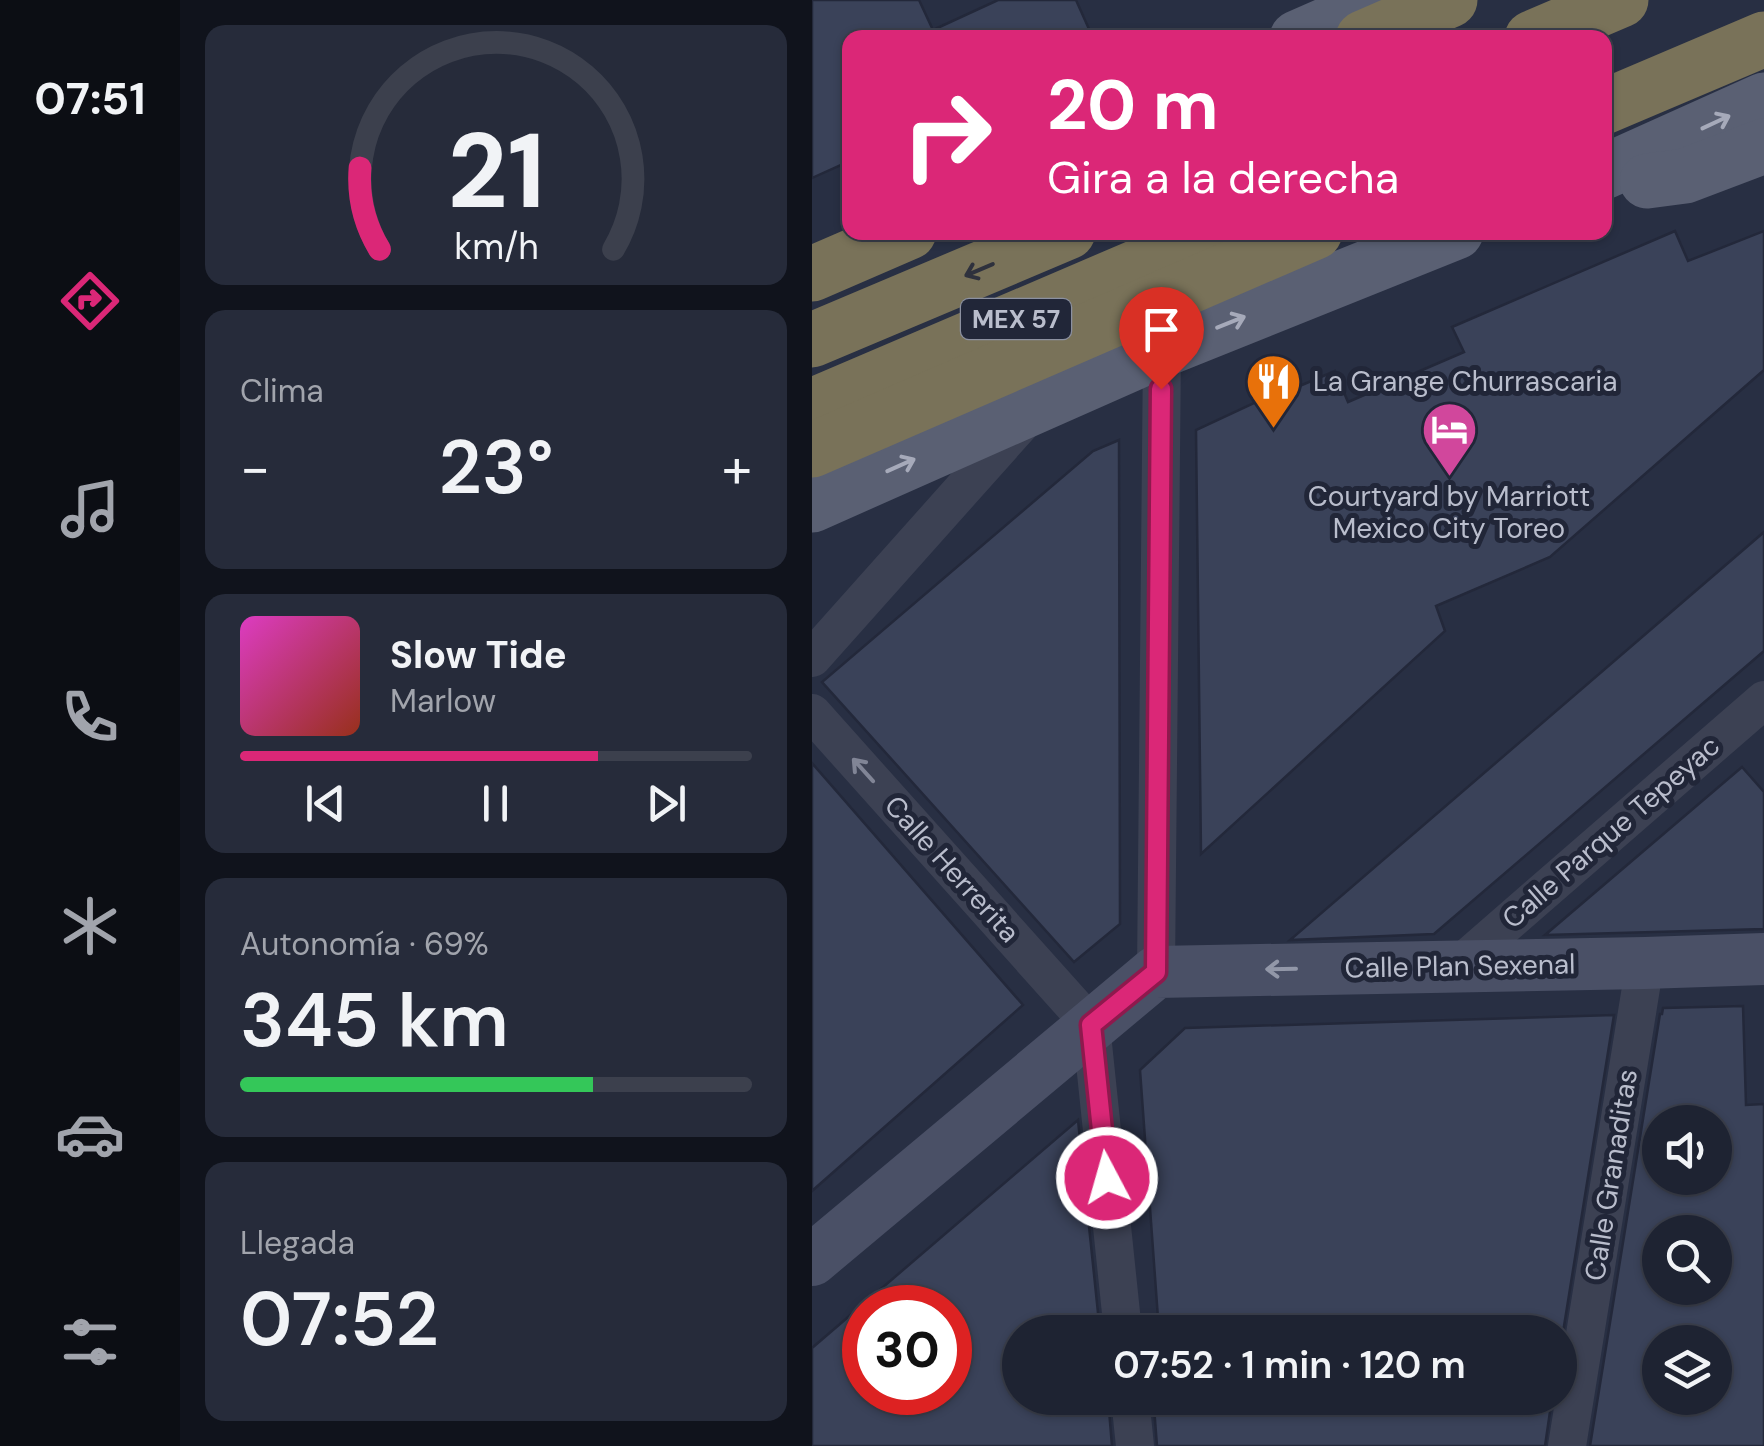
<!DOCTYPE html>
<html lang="es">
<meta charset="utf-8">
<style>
:root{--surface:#1e2332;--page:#262b3a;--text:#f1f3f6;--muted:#a1a4ac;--line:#3c404d;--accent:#db2777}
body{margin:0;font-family:"DM Sans",sans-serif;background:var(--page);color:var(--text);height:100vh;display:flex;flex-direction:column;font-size:38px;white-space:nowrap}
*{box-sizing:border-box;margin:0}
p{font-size:32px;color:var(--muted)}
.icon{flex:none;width:55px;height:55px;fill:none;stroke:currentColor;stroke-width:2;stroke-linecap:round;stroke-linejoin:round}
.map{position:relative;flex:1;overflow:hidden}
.drawer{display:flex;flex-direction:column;gap:25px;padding:25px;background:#10131c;width:632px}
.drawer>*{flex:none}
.top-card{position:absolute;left:30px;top:30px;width:770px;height:210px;border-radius:20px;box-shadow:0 2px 8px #0004,0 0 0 2px var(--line);background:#db2777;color:#fff;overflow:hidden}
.controls{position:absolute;left:830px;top:1105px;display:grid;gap:20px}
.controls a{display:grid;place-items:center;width:90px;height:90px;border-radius:50%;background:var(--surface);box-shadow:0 2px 8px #0004,0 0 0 2px var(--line);font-size:50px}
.speed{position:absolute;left:30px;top:1285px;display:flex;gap:20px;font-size:50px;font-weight:700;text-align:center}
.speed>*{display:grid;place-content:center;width:130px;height:130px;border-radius:50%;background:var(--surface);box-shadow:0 2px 8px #0004,0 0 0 2px var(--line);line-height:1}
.speed .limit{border:15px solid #d22;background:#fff;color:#111}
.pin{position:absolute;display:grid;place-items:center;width:85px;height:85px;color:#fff;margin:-102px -42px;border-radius:50% 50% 50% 0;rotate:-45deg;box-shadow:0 0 10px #0007}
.pin .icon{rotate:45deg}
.me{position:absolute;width:110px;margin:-55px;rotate:354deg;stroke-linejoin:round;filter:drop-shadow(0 0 8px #0008)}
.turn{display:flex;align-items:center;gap:35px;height:210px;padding:0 40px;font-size:45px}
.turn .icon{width:130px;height:130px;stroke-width:2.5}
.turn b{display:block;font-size:70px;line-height:85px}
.big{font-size:75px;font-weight:600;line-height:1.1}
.drawer .widget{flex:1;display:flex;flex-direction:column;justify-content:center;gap:15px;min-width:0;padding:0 35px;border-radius:20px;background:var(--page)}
.drawer .dial{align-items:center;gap:0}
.dial svg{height:260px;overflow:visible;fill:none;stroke:var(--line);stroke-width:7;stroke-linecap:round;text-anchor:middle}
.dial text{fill:var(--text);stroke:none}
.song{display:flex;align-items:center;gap:30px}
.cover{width:120px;height:120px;border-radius:15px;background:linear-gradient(135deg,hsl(310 70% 55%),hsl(10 70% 35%))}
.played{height:10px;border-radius:5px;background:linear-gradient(90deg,var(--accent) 70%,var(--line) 70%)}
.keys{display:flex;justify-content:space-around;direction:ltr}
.heat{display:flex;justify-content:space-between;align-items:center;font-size:55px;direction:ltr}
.charge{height:15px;border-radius:8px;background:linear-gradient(90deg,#34c759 69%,var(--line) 0)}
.trip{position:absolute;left:190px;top:1315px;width:575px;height:100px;border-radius:50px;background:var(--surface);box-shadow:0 2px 8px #0004,0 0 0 2px var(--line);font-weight:600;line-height:100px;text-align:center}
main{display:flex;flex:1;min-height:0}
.tab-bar{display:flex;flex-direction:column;width:180px;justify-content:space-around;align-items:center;background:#0c0e14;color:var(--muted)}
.tab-bar .icon{width:70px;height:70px}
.tab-bar .on{color:var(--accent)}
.tab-bar b{font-size:45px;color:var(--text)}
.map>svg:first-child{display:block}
.building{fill:#3a4259;stroke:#23283a;stroke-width:2.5;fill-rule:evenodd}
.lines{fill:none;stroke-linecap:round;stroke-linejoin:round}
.street{stroke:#3c4153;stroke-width:38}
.secondary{stroke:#4a5066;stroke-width:52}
.primary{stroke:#5a6073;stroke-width:55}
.highway{stroke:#797259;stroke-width:55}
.oneway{stroke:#a6aaba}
.oneway2{stroke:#2e313d}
.oneway3{stroke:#818596}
.oneway4{stroke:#9297a8}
.route-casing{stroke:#8e194d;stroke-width:25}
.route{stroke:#db2777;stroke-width:18}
.labels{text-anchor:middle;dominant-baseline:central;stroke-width:10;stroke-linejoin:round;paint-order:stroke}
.shield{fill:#212638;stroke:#8b90a0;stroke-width:2.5}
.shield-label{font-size:25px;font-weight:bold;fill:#b9bdcc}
.poi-label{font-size:28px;fill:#b9bdcc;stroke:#212638;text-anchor:start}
.street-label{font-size:28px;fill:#b9bdcc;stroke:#212638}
</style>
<main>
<nav class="tab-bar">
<b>07:51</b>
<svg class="icon on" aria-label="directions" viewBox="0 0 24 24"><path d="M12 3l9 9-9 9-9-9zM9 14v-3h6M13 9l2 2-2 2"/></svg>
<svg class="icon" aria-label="music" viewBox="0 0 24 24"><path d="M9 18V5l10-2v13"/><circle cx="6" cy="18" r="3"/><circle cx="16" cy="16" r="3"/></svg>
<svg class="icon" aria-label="phone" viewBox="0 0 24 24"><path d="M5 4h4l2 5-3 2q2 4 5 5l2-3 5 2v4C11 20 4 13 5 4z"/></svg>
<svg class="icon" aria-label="climate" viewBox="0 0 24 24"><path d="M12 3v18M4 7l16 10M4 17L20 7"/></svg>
<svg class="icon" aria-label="car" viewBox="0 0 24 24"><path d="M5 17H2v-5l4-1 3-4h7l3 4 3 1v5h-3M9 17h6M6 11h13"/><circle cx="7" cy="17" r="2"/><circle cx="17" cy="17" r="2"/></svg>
<svg class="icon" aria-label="filters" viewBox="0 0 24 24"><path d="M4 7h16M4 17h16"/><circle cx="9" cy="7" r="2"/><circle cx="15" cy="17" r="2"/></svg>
</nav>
<section class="drawer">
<div class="widget dial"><svg viewBox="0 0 100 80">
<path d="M14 69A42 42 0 1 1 86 69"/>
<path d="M14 69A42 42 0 0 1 8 44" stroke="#db2777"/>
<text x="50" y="56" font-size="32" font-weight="700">21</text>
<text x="50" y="72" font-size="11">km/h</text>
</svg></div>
<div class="widget"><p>Clima</p>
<div class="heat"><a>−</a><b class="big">23°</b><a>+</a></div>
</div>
<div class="widget">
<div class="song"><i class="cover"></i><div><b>Slow Tide</b><p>Marlow</p></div></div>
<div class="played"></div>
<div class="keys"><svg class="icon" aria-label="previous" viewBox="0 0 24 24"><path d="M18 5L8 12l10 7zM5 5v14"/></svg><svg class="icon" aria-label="pause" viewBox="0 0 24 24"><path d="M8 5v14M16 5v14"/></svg><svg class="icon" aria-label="next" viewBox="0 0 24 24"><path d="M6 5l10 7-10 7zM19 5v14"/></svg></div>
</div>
<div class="widget"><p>Autonomía · 69%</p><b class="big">345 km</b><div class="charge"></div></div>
<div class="widget"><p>Llegada</p><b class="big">07:52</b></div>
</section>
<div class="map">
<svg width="952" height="1446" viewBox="0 0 952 1446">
<rect width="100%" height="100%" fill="#282f43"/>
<g class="building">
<polygon points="0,0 107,0 121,30 186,0 264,0 281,38 38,38 38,161 0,178"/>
<polygon points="863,231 876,261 952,231 952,370 738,557 624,606 633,631 389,854 384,430 470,390 471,393 523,371 536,402 652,352 640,327"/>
<polygon points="307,440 308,924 262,962 10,682 281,451"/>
<polygon points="952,532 952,651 622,934 478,940"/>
<polygon points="0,763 211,1005 0,1191"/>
<polygon points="930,767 952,792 952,929 733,935"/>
<path d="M931,1006L934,1105L952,1104V1446H778L848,1014H850L851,1008ZM848,1122H902V1178H848ZM848,1232H902V1288H848ZM848,1342H902V1398H848Z"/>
<polygon points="802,1015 748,1351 748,1332 347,1332 328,1070 373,1028"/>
<path d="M266,1120L288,1332H208V1398H296L300,1446H0V1348ZM52,1308H138V1392H52Z"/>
<polygon points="351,1398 740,1398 733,1446 345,1446 342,1407 352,1406"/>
</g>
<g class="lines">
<g class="street">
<polyline points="0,658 215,417"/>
<polyline points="0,713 279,1025 311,1332"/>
<polyline points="647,965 952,700"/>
<polyline points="344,972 350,350"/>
<polyline points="318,1398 323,1446"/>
<polyline points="755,1446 833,963"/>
</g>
<polyline class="secondary" points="0,1260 344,972 833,963 952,959"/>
<g class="primary">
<polyline points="485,38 571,0"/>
<polyline points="792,172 952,100"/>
<polyline points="835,181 873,176 952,146"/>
<polyline points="0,505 350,350 644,232"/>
</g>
<g class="highway">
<polyline points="551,38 638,0"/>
<polyline points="720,38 809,0"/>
<polyline points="792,107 952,39"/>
<polyline points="0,274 97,232"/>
<polyline points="0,340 256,232"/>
<polyline points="0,406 407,232"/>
<polyline points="0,450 503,232"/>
</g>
</g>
<defs><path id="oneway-shaft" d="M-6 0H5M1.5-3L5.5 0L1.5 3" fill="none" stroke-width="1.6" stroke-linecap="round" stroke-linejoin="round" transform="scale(2.5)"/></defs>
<g class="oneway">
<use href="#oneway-shaft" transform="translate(904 122) rotate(-25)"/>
<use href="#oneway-shaft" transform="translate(419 322) rotate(-22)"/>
<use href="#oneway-shaft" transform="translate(89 465) rotate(-24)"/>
</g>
<use class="oneway2" href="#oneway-shaft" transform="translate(167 270) rotate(157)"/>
<use class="oneway3" href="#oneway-shaft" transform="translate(51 770) rotate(-132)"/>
<use class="oneway4" href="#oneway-shaft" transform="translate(469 969) rotate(179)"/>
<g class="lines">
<defs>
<polyline id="route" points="295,1178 279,1025 344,972 349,389"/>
</defs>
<use href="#route" class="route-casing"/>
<use href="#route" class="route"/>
</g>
<defs>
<symbol id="restaurant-pin" viewBox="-11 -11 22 30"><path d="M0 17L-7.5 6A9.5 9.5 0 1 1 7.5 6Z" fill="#e8710a" stroke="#212638"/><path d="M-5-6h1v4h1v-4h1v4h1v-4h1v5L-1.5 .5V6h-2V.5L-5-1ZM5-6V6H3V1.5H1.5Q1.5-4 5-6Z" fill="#fff"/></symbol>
<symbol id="hotel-pin" viewBox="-11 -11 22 30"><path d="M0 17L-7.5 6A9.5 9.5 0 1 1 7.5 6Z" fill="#d1479c" stroke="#212638"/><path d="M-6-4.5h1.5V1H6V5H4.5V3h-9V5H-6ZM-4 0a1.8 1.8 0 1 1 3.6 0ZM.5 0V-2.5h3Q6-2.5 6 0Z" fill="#fff"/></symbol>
</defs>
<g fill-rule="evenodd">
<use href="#restaurant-pin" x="430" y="350" width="63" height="86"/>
<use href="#hotel-pin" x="606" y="398" width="63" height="86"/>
</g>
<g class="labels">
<rect class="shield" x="149" y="299" width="110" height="40" rx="8"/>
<g class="shield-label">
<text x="204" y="319">MEX 57</text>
</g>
<g class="poi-label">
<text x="501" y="381">La Grange Churrascaria</text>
<text x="637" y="496" text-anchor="middle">Courtyard by Marriott<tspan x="637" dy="32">Mexico City Toreo</tspan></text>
</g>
<g class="street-label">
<text transform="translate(799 832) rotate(-41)">Calle Parque Tepeyac</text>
<text transform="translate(140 869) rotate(48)">Calle Herrerita</text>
<text transform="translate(648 966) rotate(-1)">Calle Plan Sexenal</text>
<text transform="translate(799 1175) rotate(-81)">Calle Granaditas</text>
</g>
</g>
</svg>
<div class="controls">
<a><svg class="icon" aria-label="sound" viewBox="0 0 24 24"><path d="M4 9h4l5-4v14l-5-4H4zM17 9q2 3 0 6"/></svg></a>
<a><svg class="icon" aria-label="search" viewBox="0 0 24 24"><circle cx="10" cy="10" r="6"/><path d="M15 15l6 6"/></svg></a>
<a><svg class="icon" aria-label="layers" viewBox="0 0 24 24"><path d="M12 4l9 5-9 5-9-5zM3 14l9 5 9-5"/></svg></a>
</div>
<div class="speed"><div class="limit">30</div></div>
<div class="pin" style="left:349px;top:389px;background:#d93025"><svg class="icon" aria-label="arrive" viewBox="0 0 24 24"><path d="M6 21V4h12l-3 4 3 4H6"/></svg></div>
<svg class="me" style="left:295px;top:1178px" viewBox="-20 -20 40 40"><circle r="17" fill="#db2777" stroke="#fff" stroke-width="3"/><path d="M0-11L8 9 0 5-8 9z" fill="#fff"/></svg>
<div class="trip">07:52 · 1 min · 120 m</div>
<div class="top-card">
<div class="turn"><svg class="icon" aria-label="right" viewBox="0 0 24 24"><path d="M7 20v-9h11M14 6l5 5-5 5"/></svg><div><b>20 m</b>Gira a la derecha</div></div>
</div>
</div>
</main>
